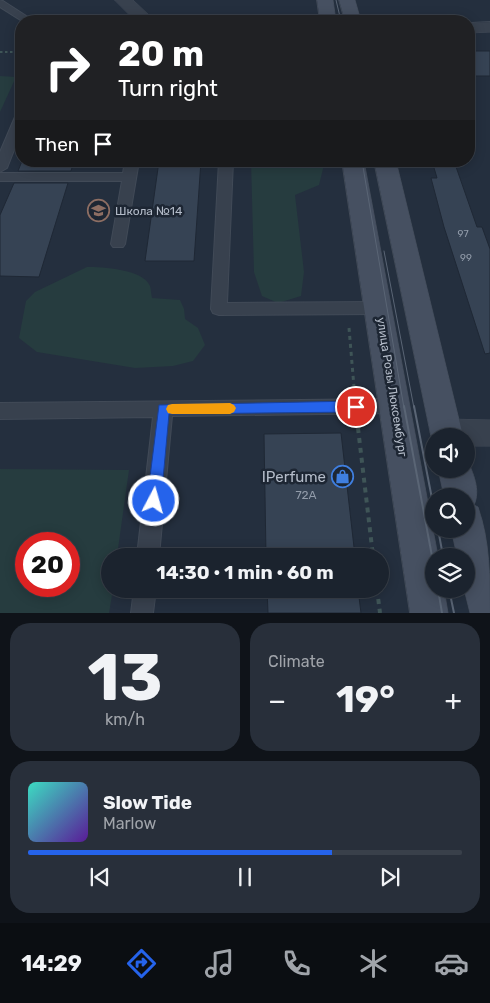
<!DOCTYPE html>
<meta charset="utf-8">
<style>
:root{--surface:#1b232e;--page:#282f3a;--text:#f1f3f6;--muted:#a0a4aa;--line:#39404a;--accent:#2563eb}
body{margin:0;font-family:Rubik,sans-serif;background:var(--page);color:var(--text);height:100vh;display:flex;flex-direction:column;font-size:19px;white-space:nowrap}
*{box-sizing:border-box;margin:0}
p{font-size:16px;color:var(--muted)}
.icon{flex:none;width:28px;height:28px;fill:none;stroke:currentColor;stroke-width:2;stroke-linecap:round;stroke-linejoin:round}
.map{position:relative;height:613px;overflow:hidden}
.sheet{display:flex;flex-direction:column;gap:10px;padding:10px;background:#0f1319;flex:1}
.sheet>*{flex:none}
.banner{position:absolute;left:15px;top:15px;width:460px;height:152px;border-radius:20px;box-shadow:0 2px 12px #0003,0 0 0 1px var(--line);background:#202124;color:#fff;overflow:hidden}
.tools{position:absolute;left:425px;top:428px;display:grid;gap:10px}
.tools a{display:grid;place-items:center;width:50px;height:50px;border-radius:50%;background:var(--surface);box-shadow:0 2px 12px #0003,0 0 0 1px var(--line);font-size:25px}
.speed{position:absolute;left:15px;top:532px;display:flex;gap:10px;font-size:25px;font-weight:700;text-align:center}
.speed>*{display:grid;place-content:center;width:65px;height:65px;border-radius:50%;background:var(--surface);box-shadow:0 2px 12px #0003,0 0 0 1px var(--line);line-height:1}
.speed .limit{border:8px solid #d22;background:#fff;color:#111}
.pin{position:absolute;display:grid;place-items:center;width:42px;height:42px;color:#fff;margin:-21px;border:2px solid #fff;border-radius:50%;box-shadow:0 1px 5px #0007}
.me{position:absolute;width:55px;margin:-28px;rotate:6deg;stroke-linejoin:round;filter:drop-shadow(0 0 4px #0008)}
.turn{display:flex;align-items:center;gap:18px;height:105px;padding:0 20px;font-size:22px}
.turn .icon{width:65px;height:65px;stroke-width:2.5}
.turn b{display:block;font-size:35px;line-height:42px}
.then{display:flex;align-items:center;height:48px;padding:0 20px;background:#0003;gap:10px;font-size:19px}
.big{font-size:38px;font-weight:700;line-height:1.1}
.sheet .tile{flex:1;display:flex;flex-direction:column;justify-content:center;gap:8px;min-width:0;padding:0 18px;border-radius:20px;background:var(--page)}
.sheet .dial{align-items:center;gap:0}
.dial b{font-size:65px;line-height:1}
.song{display:flex;align-items:center;gap:15px}
.cover{width:60px;height:60px;border-radius:8px;background:linear-gradient(135deg,hsl(170 70% 55%),hsl(270 70% 35%))}
.played{height:5px;border-radius:2px;background:linear-gradient(90deg,var(--accent) 70%,var(--line) 70%)}
.keys{display:flex;justify-content:space-around;direction:ltr}
.heat{display:flex;justify-content:space-between;align-items:center;font-size:28px;direction:ltr}
.sheet .tiles{flex:1;display:grid;gap:10px;grid-template-columns:1fr 1fr}
.tile:last-child{grid-column:span 2}
.trip{position:absolute;left:101px;top:548px;width:288px;height:50px;border-radius:25px;background:var(--surface);box-shadow:0 2px 12px #0003,0 0 0 1px var(--line);font-weight:700;line-height:50px;text-align:center}
.tab-bar{display:flex;height:80px;justify-content:space-around;align-items:center;background:#0b0e12;color:var(--muted)}
.tab-bar .icon{width:35px;height:35px}
.tab-bar .on{color:var(--accent)}
.tab-bar b{font-size:22px;color:var(--text)}
.map>svg:first-child{display:block}
.green{fill:#263c3f;fill-rule:evenodd}
.building{fill:#364354;stroke:#1f2835}
.lines{fill:none;stroke-linecap:round;stroke-linejoin:round}
.lane-casing{stroke:#414a57;stroke-width:2}
.street-casing{stroke:#414a57;stroke-width:1}
.secondary-casing{stroke:#414a57;stroke-width:1}
.path-far2{stroke:#3f5557;stroke-width:2;stroke-dasharray:2.5 2.5;stroke-linecap:butt}
.path-far1{stroke:#3f5557;stroke-width:3;stroke-dasharray:4 4;stroke-linecap:butt}
.path{stroke:#3f5557;stroke-width:4;stroke-dasharray:5 5;stroke-linecap:butt}
.lane{fill:#38414e;fill-rule:evenodd}
.street{fill:#38414e;fill-rule:evenodd}
.secondary{fill:#465061;fill-rule:evenodd}
.tram-far1{stroke:#5a6575;stroke-width:1}
.tram{stroke:#5a6575;stroke-width:2}
.route{fill:#2563eb;stroke:#184099}
.slow{fill:#f59e0b}
.labels{text-anchor:middle;dominant-baseline:central;stroke-width:5;stroke-linejoin:round;paint-order:stroke}
.number-label{font-size:10px;fill:#929caa}
.poi-label{font-size:12px;fill:#b4bcc9;stroke:#1d2633;text-anchor:start}
.street-label{font-size:12px;fill:#b4bcc9;stroke:#1d2633}
.near-number-label{font-size:12px;fill:#929caa}
.near-poi-label{font-size:15px;fill:#b4bcc9;stroke:#1d2633;text-anchor:end}
</style>
<div class="map">
<svg width="490" height="613" viewBox="0 0 490 613">
<rect width="100%" height="100%" fill="#242f3e"/>
<g class="green">
<polygon points="0,76 16,77 0,112"/>
<polygon points="251,161 323,161 324,165 319,185 295,195 304,272 301,296 278,303 262,296 254,272"/>
<path d="M87,267C102,267 143,269 150,286C151,289 151,294 152,298L180,300L184,309L185,319L198,328L205,345L193,361L173,366L135,368L37,352L19,338L26,301L35,292Z"/>
<path d="M0,469L129,470L117,556H110V589H113L109,613H0ZM26,544H69V586H26Z"/>
</g>
<g class="building">
<rect x="469" y="51" width="21" height="25"/>
<polygon points="22,161 74,161 71,171 18,171"/>
<polygon points="159,161 201,161 194,261 145,261"/>
<polygon points="432,161 454,161 477,227 482,227 490,249 490,353 485,354 444,227 431,178 437,178"/>
<polygon points="14,183 68,183 39,277 0,276 0,215"/>
<polygon points="341,433 355,556 266,556 264,434"/>
<polygon points="267,589 358,589 361,613 268,613"/>
</g>
<g class="lines">
<defs>
<g id="lane">
<polygon points="0,0 3,1 34,21 22,21 0,7"/>
<polygon points="21,113 21,132 7,168 0,172 0,152 15,117"/>
<polygon points="125,161 139,161 125,244 123,247 113,247 111,244 122,181 0,181 0,173 123,173"/>
<polygon points="219,161 233,161 227,303 379,302 385,304 387,308 385,312 379,314 219,315 213,313 211,309"/>
<polygon points="395,399 402,401 404,406 402,411 395,413 172,416 159,556 137,556 153,417 0,419 0,403"/>
<polygon points="134,589 156,589 153,613 131,613"/>
</g>
<g id="street">
<polygon points="115,0 133,0 155,21 136,21"/>
<polygon points="490,22 490,32 469,33 469,23"/>
<polygon points="446,419 490,420 490,446 466,446 466,436 434,436 434,440 430,432 435,422"/>
</g>
<g id="secondary">
<polygon points="317,0 333,0 336,21 320,21"/>
<polygon points="339,0 355,0 361,21 345,21"/>
<polygon points="342,161 364,161 438,556 434,556 434,589 444,589 448,613 410,613"/>
<polygon points="374,161 396,161 463,436 434,436 434,442 431,436"/>
<path d="M467,459C473,473 481,490 474,505L478,507C490,541 490,577 490,613H470L464,589H466V556H457L451,529H466V496H444L438,469H466Z"/>
</g>
</defs>
<use href="#lane" class="lane-casing"/>
<use href="#street" class="street-casing"/>
<use href="#secondary" class="secondary-casing"/>
<polyline class="path-far2" points="0,52 21,52"/>
<polyline class="path-far1" points="349,328 354,387"/>
<g class="path">
<polyline points="358,428 373,556"/>
<polyline points="377,589 380,613"/>
</g>
<use href="#lane" class="lane"/>
<use href="#street" class="street"/>
<use href="#secondary" class="secondary"/>
<g class="tram-far1">
<polyline points="336,0 341,21"/>
<polyline points="362,161 404,408"/>
<polyline points="384,251 414,408"/>
</g>
<g class="tram">
<polyline points="404,406 434,567"/>
<polyline points="414,406 434,509"/>
<polyline points="438,529 443,556"/>
<polyline points="438,589 442,613"/>
<polyline points="449,589 454,613"/>
</g>
</g>
<polygon class="route" points="356,401 361,403 363,407 361,410 356,412 169,414 161,501 159,506 154,508 149,506 147,501 159,405"/>
<polygon class="slow" points="230,403 234,405 236,408 234,412 230,414 172,414 168,413 166,409 168,405 172,404"/>
<defs>
<symbol id="school-ring" viewBox="-11 -11 22 22"><circle r="9.5" fill="#1d2633" stroke="#8d6e63" stroke-width="1.5"/><path d="M0-5L7-2L0 1L-7-2ZM-4 1L0 2.5L4 1V4Q0 6-4 4Z" fill="#8d6e63"/></symbol>
<symbol id="shop-ring" viewBox="-11 -11 22 22"><circle r="9.5" fill="#1d2633" stroke="#3f7fe0" stroke-width="1.5"/><path d="M-5-2.5h2.3a2.7 3.5 0 0 1 5.4 0H5L5.5 6h-11ZM-1.5-2.5h3a1.5 2.3 0 0 0-3 0Z" fill="#3f7fe0"/></symbol>
</defs>
<g fill-rule="evenodd">
<use href="#school-ring" x="86" y="198" width="25" height="25"/>
<use href="#shop-ring" x="330" y="464" width="25" height="25"/>
</g>
<g class="labels">
<g class="number-label">
<text x="463" y="234">97</text>
<text x="466" y="258">99</text>
</g>
<g class="poi-label">
<text x="115" y="211">Школа №14</text>
</g>
<g class="street-label">
<text transform="translate(392 387) rotate(81)">улица Розы Люксембург</text>
</g>
<g class="near-number-label">
<text x="306" y="495">72А</text>
</g>
<g class="near-poi-label">
<text x="326" y="477">IPerfume</text>
</g>
</g>
</svg>
<div class="tools">
<a><svg class="icon" aria-label="sound" viewBox="0 0 24 24"><path d="M4 9h4l5-4v14l-5-4H4zM17 9q2 3 0 6"/></svg></a>
<a><svg class="icon" aria-label="search" viewBox="0 0 24 24"><circle cx="10" cy="10" r="6"/><path d="M15 15l6 6"/></svg></a>
<a><svg class="icon" aria-label="layers" viewBox="0 0 24 24"><path d="M12 4l9 5-9 5-9-5zM3 14l9 5 9-5"/></svg></a>
</div>
<div class="speed"><div class="limit">20</div></div>
<div class="pin" style="left:356px;top:407px;background:#d93025"><svg class="icon" aria-label="arrive" viewBox="0 0 24 24"><path d="M6 21V4h12l-3 4 3 4H6"/></svg></div>
<svg class="me" style="left:154px;top:501px" viewBox="-20 -20 40 40"><circle r="17" fill="#2563eb" stroke="#fff" stroke-width="3"/><path d="M0-11L8 9 0 5-8 9z" fill="#fff"/></svg>
<div class="trip">14:30 · 1 min · 60 m</div>
<div class="banner">
<div class="turn"><svg class="icon" aria-label="right" viewBox="0 0 24 24"><path d="M7 20v-9h11M14 6l5 5-5 5"/></svg><div><b>20 m</b>Turn right</div></div>
<div class="then">Then<svg class="icon" aria-label="arrive" viewBox="0 0 24 24"><path d="M6 21V4h12l-3 4 3 4H6"/></svg></div>
</div>
</div>
<section class="sheet">
<div class="tiles">
<div class="tile dial"><b>13</b><p>km/h</p></div>
<div class="tile"><p>Climate</p>
<div class="heat"><a>−</a><b class="big">19°</b><a>+</a></div>
</div>
<div class="tile">
<div class="song"><i class="cover"></i><div><b>Slow Tide</b><p>Marlow</p></div></div>
<div class="played"></div>
<div class="keys"><svg class="icon" aria-label="previous" viewBox="0 0 24 24"><path d="M18 5L8 12l10 7zM5 5v14"/></svg><svg class="icon" aria-label="pause" viewBox="0 0 24 24"><path d="M8 5v14M16 5v14"/></svg><svg class="icon" aria-label="next" viewBox="0 0 24 24"><path d="M6 5l10 7-10 7zM19 5v14"/></svg></div>
</div>
</div>
</section>
<nav class="tab-bar">
<b>14:29</b>
<svg class="icon on" aria-label="directions" viewBox="0 0 24 24"><path d="M12 3l9 9-9 9-9-9zM9 14v-3h6M13 9l2 2-2 2"/></svg>
<svg class="icon" aria-label="music" viewBox="0 0 24 24"><path d="M9 18V5l10-2v13"/><circle cx="6" cy="18" r="3"/><circle cx="16" cy="16" r="3"/></svg>
<svg class="icon" aria-label="phone" viewBox="0 0 24 24"><path d="M5 4h4l2 5-3 2q2 4 5 5l2-3 5 2v4C11 20 4 13 5 4z"/></svg>
<svg class="icon" aria-label="climate" viewBox="0 0 24 24"><path d="M12 3v18M4 7l16 10M4 17L20 7"/></svg>
<svg class="icon" aria-label="car" viewBox="0 0 24 24"><path d="M5 17H2v-5l4-1 3-4h7l3 4 3 1v5h-3M9 17h6M6 11h13"/><circle cx="7" cy="17" r="2"/><circle cx="17" cy="17" r="2"/></svg>
</nav>
